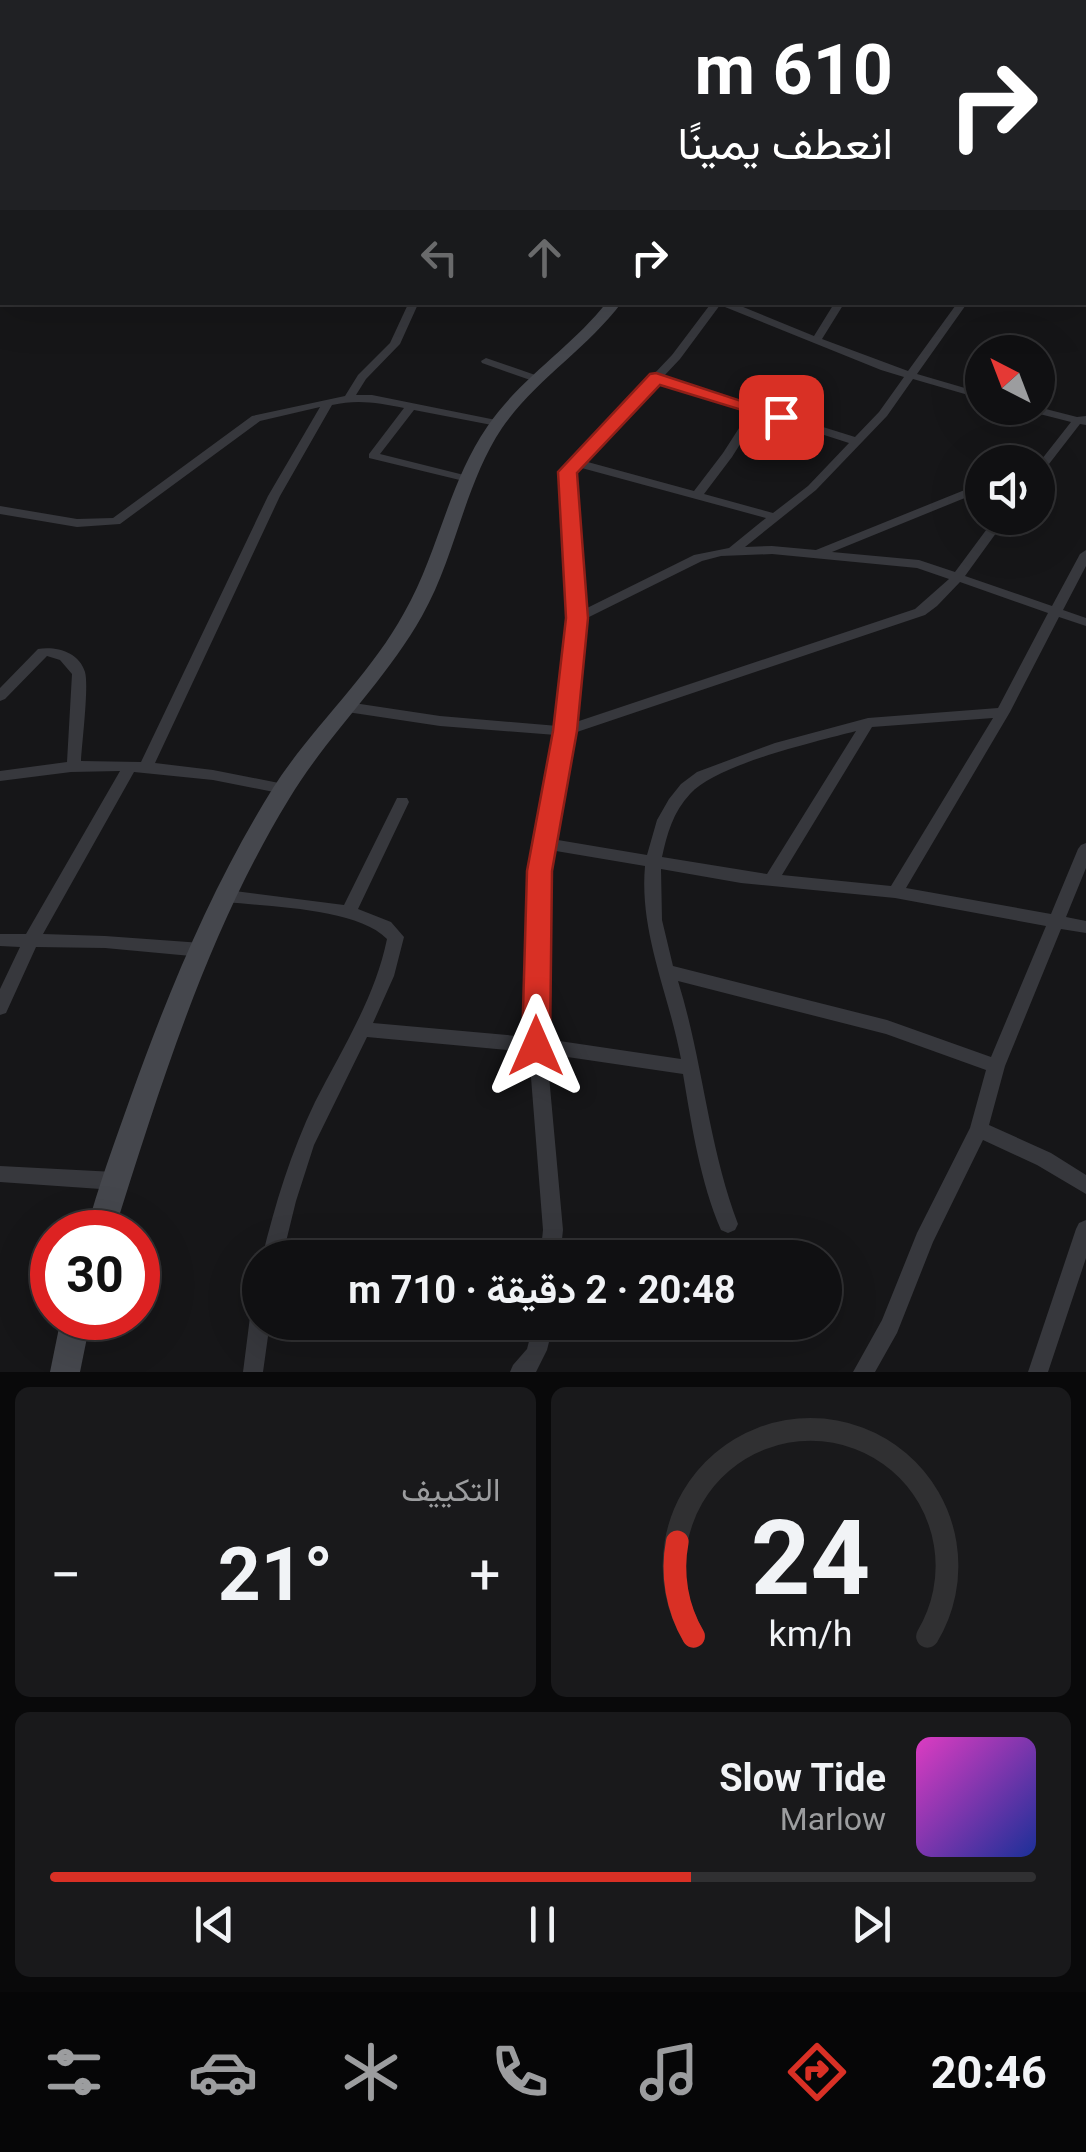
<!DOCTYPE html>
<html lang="ar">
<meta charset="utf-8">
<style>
:root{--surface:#101012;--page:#19191b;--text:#f1f3f6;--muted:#9c9d9f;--line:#303032;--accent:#d93025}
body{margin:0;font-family:Roboto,Vazirmatn,sans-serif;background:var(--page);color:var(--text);direction:rtl;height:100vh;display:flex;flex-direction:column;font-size:38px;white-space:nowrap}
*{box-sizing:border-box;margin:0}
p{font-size:32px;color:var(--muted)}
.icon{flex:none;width:55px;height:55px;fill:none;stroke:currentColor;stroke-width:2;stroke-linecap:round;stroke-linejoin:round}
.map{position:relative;height:1372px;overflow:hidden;direction:ltr}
.details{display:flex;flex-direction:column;gap:15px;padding:15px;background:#09090a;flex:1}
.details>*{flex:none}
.top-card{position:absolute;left:0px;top:0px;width:1088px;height:305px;box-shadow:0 10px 40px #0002,0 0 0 2px var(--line);direction:rtl;background:#202124;color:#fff;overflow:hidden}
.needle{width:65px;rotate:318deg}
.buttons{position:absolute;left:965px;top:335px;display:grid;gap:20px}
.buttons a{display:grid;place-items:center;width:90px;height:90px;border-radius:50%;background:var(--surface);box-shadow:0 10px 40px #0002,0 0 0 2px var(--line);font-size:50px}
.speed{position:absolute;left:30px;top:1210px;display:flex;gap:20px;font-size:50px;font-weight:700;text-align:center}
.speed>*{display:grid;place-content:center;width:130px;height:130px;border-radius:50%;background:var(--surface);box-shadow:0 10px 40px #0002,0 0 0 2px var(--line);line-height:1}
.speed .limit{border:15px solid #d22;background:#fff;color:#111}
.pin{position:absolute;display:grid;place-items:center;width:85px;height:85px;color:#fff;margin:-42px;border-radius:20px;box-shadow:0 5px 15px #0006}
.me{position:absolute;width:110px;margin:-55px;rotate:0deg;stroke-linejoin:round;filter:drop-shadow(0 0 8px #0008)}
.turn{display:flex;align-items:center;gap:35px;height:210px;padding:0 30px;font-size:45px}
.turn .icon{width:130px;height:130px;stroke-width:2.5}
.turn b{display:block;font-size:70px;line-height:85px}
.lanes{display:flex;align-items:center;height:95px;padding:0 30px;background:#0003;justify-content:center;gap:50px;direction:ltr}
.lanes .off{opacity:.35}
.big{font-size:75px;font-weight:700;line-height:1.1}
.details .widget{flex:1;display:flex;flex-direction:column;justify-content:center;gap:15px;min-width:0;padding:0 35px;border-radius:15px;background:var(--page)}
.details .dial{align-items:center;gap:0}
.dial svg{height:260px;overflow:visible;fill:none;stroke:var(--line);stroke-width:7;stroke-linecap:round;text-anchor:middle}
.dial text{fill:var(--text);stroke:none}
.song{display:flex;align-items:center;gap:30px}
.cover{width:120px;height:120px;border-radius:15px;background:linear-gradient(135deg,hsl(310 70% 55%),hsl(230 70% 35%))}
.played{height:10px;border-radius:5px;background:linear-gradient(90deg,var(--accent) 65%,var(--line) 65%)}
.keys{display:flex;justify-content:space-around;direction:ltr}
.heat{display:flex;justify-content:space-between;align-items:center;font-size:55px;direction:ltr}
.details .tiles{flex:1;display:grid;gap:15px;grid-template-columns:1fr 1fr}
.widget:last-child{grid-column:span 2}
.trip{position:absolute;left:242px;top:1240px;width:600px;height:100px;border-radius:50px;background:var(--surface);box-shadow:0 10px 40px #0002,0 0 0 2px var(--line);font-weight:700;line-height:100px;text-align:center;direction:rtl}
.menu{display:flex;height:160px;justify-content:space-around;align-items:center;background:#060607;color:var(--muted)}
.menu .icon{width:70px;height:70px}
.menu .on{color:var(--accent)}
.menu b{font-size:45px;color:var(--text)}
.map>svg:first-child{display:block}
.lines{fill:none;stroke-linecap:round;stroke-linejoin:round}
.street{fill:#37383d;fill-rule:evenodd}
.secondary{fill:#45474d;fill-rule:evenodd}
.route{fill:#d93025;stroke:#8d1f18;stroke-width:2.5}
</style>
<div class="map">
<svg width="1086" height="1372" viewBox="0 0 1086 1372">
<rect width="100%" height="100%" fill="#161618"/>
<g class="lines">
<g class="street">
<polygon points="263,0 270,0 272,2 265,2"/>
<polygon points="666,0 673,0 674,2 668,2"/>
<polygon points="737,0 743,0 744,2 738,2"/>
<polygon points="772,0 780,0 782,2 775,2"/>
<polygon points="797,0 805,0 802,2"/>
<rect x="1085" y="27" width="1" height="5"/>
<rect x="1085" y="37" width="1" height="4"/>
<rect x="1085" y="248" width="1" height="6"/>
<path d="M409,302H419L400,344L366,379L356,395H372L501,421L502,423L497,426L414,410L380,454L472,477L474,479L468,482L369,458V454L404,408C379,403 358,399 332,405L280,496L155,763L213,770L289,785L291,789L289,793L284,794L213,780L134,772L43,934L105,936L202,943L208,945L210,950L208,955L202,957L105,948L36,947L6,1013L0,1015V989L20,947L0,946V934H26L120,771L71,772L0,781V771L67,762L72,674L60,660L47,656L5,699L0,701V688L38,649C56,646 79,652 85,672C89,686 82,743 81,761L141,762L268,496L320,407L260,421L120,524L77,527L0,514V506L77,519L113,518L252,416L345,396L358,375L390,343Z"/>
<path d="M712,302H731L814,336L835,302H845L822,339L908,371L958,302H968L917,374L982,393V399L913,379L887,416L816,490L745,547L772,546L816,550L982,483V491L832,552L919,560L955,572L995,518H1007L965,576L1052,606L1080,554L1086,550V566L1063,610L1086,618V626L1059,617L1010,712L906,888L1051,914L1078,849L1081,845L1086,843V868L1066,917L1086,921V933L1061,929L1005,1066L989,1125L1051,1153L1086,1175V1194L1037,1165L983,1140L933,1242L897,1333L875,1372H853L882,1320L917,1233L970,1128L986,1070L886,1034L678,981C703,1061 708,1145 738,1224L735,1230L728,1233L721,1230C700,1181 692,1127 683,1074L547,1054L563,1230L560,1258H540L543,1230L529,1052L367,1037L314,1145L296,1201L282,1258H262C275,1204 291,1152 315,1102C342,1049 375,998 387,939C357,908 270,907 227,902L221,900L219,896L221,892L227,890L344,905L397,798H407L409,802L358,909L391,922L404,937L394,976L373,1023L528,1037L526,962L531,873L556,735L440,726L347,712L340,707L347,702L440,716L558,726L565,681L570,617L561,508V472L570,460L573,459L672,355ZM720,305L881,370L904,377L879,412L855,437L663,377L680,359ZM658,382L750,411L723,453L694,491L584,461ZM759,414L849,443L808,486L773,513L704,494L732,457ZM578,467L766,518L729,548L694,555L583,610L572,490L573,473ZM772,554L917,568L949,579L915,609L573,723L579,681L583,620L702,561L721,556ZM960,582L1048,613L998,708L868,718L775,743L697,772L681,784L669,799L657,820L647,855L552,839L571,734L925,615L937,606ZM993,718L891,886L782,875L872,727ZM856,731L767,874L662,857C667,834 673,812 690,794C717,764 815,742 856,731ZM550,850L645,866C639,933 669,994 681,1059L546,1039C542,976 541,913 550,850ZM661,869L741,883L895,898L1046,926L991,1057L887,1020L673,966L662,920Z"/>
<polygon points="486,358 541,377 542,379 537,382 533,381 482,363 481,361"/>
<polygon points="1038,407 1077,417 1086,416 1086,425 1080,424 1042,473 1038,474 1038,464 1071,422 1024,410 1023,408"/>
<polygon points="0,1166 115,1172 122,1175 124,1181 122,1187 115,1190 0,1182"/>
<polygon points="1086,1220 1086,1258 1048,1372 1028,1372 1076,1229 1079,1223"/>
<polygon points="260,1307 260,1322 270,1322 263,1372 243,1372 250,1317 253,1310"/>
<polygon points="534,1322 554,1322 547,1350 536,1372 510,1372 513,1365 527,1349"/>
</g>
<g class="secondary">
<polygon points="525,0 536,0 538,2 527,2"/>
<polygon points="2,11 2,18 0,19 0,12"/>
<path d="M607,302H622C587,349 535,380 502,428C464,485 456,556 422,616C385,682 328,734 289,799C207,933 161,1084 114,1232H86C98,1187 115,1141 131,1096C169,990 213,884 273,788C312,727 369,677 404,613C438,554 448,484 487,427C519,379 571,348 607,302Z"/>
<polygon points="61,1318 91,1318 80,1372 50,1372"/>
</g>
</g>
<polygon class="route" points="656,373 790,417 781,422 660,385 577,473 588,618 577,731 552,871 550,1046 546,1054 536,1058 526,1054 522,1046 527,871 553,731 566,618 558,472 650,374"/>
</svg>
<div class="buttons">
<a><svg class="needle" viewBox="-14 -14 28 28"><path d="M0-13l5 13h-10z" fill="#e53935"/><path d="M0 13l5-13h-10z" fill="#9c9d9f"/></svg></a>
<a><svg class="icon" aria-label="sound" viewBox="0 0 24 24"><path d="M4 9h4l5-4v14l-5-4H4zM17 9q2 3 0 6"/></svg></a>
</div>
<div class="speed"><div class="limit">30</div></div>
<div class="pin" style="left:781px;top:417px;background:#d93025"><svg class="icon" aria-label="arrive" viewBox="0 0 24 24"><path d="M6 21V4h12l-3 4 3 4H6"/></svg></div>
<svg class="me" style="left:536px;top:1046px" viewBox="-20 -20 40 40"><path d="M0-17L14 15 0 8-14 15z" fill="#d93025" stroke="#fff" stroke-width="4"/></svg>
<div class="trip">20:48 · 2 دقيقة · 710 m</div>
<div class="top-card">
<div class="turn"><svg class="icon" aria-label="right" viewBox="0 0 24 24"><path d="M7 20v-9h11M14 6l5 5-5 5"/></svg><div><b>610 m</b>انعطف يمينًا</div></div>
<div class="lanes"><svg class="icon off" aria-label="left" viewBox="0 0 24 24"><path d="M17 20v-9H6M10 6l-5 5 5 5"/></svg><svg class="icon off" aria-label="ahead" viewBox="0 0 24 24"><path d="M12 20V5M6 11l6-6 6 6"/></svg><svg class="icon" aria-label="right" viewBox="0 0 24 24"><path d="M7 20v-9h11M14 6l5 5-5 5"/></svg></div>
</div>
</div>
<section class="details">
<div class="tiles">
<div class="widget dial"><svg viewBox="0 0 100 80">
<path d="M14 69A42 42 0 1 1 86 69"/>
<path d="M14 69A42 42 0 0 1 9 40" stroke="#d93025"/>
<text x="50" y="56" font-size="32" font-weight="700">24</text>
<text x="50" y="72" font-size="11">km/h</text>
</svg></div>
<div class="widget"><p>التكييف</p>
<div class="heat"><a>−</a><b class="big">21°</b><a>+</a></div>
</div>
<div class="widget">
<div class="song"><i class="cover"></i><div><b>Slow Tide</b><p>Marlow</p></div></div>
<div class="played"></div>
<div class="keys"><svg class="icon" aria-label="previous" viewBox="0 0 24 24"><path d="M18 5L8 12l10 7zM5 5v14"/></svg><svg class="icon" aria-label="pause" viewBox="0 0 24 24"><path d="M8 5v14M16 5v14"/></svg><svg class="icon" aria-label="next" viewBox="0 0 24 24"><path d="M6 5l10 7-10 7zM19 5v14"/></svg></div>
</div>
</div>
</section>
<nav class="menu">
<b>20:46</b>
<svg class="icon on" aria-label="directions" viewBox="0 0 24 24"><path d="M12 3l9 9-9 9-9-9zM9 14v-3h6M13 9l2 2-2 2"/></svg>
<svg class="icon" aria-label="music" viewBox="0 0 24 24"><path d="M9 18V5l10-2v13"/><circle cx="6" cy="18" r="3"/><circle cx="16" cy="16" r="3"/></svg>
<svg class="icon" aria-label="phone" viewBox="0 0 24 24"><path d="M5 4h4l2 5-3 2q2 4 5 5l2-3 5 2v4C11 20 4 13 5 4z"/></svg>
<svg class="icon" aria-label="climate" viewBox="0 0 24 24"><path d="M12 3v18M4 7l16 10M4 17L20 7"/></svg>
<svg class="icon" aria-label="car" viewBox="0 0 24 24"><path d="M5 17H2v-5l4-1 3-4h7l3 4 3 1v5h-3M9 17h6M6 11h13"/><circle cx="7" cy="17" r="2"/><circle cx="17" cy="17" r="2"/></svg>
<svg class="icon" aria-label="filters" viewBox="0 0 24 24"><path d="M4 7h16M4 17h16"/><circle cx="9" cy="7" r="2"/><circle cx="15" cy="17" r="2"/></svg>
</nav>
